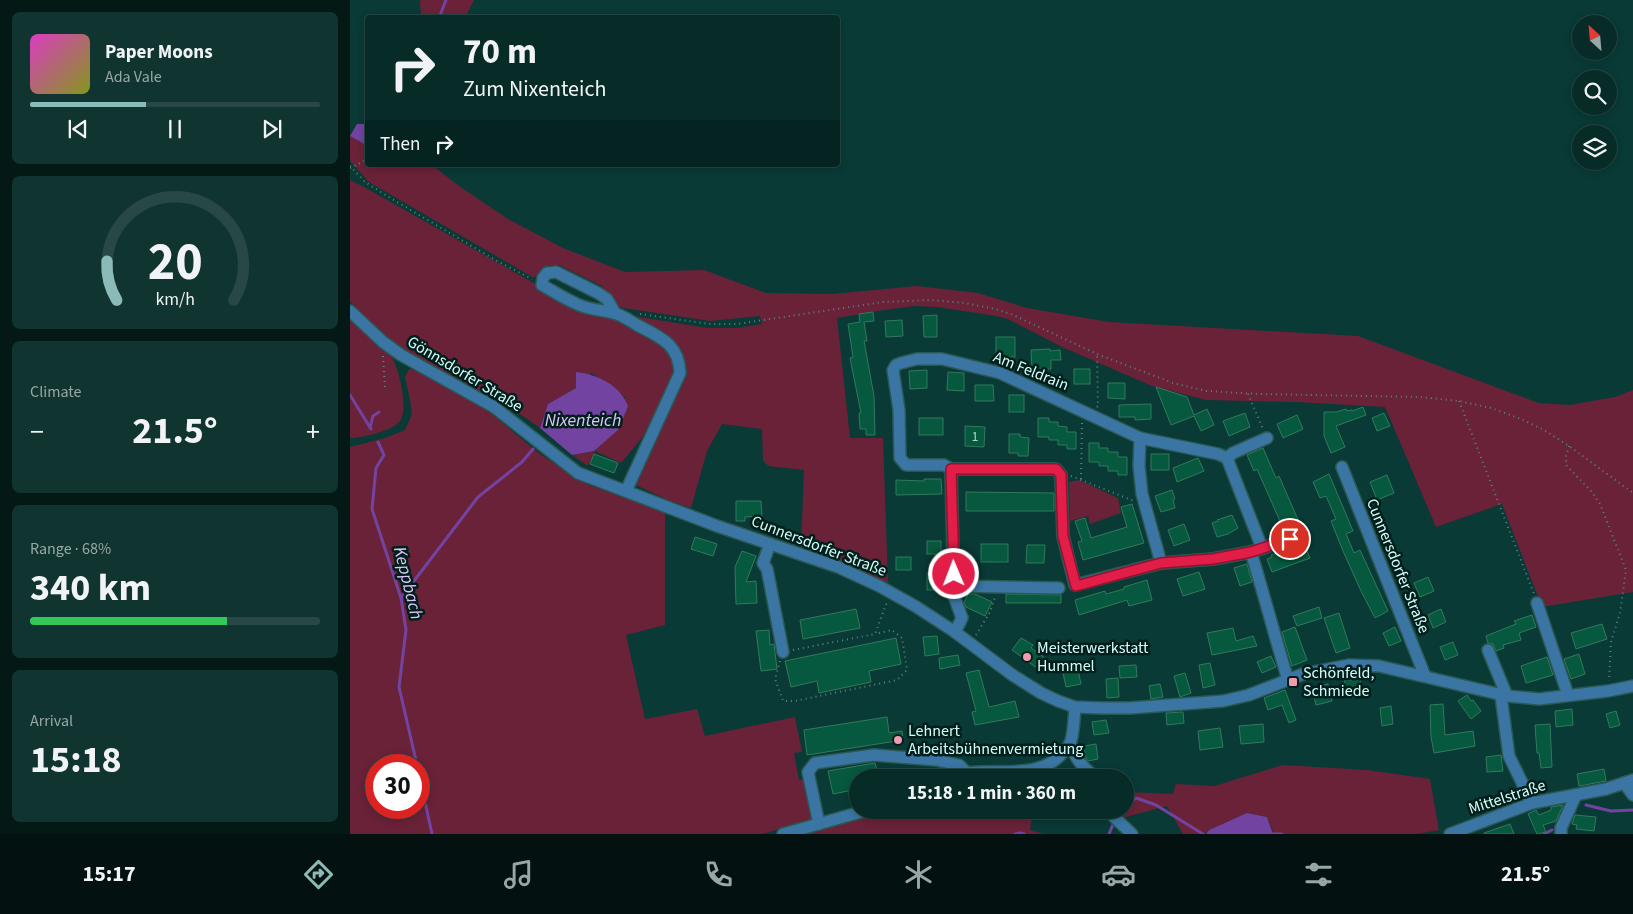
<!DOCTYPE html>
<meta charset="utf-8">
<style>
:root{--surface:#072c28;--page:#103430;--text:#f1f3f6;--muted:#98a7a8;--line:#284845;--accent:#8bbbb9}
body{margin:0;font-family:"Source Sans 3",sans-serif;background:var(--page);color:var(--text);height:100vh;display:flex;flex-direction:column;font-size:19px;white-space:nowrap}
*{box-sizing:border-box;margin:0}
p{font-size:16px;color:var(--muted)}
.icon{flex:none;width:28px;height:28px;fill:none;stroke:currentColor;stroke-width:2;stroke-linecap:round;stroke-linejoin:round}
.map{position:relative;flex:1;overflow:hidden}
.details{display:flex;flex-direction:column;gap:12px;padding:12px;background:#041816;width:350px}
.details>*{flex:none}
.guide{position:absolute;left:15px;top:15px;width:475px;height:152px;border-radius:5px;box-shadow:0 2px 8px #0003,0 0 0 1px var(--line);background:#072c28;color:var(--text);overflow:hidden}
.needle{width:32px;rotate:334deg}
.tools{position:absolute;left:1222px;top:15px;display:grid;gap:10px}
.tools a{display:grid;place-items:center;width:45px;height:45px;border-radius:50%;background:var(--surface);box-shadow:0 2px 8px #0003,0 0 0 1px var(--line);font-size:25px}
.speed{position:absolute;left:15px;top:754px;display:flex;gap:10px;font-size:25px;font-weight:700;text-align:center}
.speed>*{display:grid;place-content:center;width:65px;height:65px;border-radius:50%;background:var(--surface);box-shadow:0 2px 8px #0003,0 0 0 1px var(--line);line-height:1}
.speed .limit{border:8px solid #d22;background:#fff;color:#111}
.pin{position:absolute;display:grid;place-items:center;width:42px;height:42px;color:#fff;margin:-21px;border:2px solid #fff;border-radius:50%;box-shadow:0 1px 5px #0007}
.me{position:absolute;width:55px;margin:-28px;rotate:359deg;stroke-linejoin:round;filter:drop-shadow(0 0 4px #0008)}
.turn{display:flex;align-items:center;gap:18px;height:105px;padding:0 15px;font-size:22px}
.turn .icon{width:65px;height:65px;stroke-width:2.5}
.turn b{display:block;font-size:35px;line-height:42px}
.then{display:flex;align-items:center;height:48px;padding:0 15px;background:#0003;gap:10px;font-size:19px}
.big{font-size:38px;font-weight:700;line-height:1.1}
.details .card{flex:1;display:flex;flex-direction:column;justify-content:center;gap:8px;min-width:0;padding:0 18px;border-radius:8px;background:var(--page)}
.details .dial{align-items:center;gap:0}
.dial svg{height:130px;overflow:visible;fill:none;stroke:var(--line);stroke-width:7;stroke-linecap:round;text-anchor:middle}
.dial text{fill:var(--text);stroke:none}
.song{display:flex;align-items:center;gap:15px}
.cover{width:60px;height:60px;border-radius:8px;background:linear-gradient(135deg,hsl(310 70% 55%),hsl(70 70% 35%))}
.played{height:5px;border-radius:2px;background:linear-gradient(90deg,var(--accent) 40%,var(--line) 40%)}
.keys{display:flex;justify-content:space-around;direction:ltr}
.heat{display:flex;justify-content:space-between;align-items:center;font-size:28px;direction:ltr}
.charge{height:8px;border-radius:4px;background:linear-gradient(90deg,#34c759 68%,var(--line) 0)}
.trip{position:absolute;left:499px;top:769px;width:285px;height:50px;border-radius:25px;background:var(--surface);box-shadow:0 2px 8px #0003,0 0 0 1px var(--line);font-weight:700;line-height:50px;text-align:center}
.tabs{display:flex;height:80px;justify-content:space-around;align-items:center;background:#031210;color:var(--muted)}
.tabs .icon{width:35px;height:35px}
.tabs .current{color:var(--accent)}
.tabs b{font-size:22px;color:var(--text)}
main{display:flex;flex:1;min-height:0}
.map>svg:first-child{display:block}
.green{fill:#6a2238;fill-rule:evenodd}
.water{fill:#7243a1}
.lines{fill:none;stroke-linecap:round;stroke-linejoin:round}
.stream{stroke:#7243a1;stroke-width:3}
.building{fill:#06583e;stroke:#33795d}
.minor-casing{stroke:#2a5954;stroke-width:14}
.path{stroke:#588580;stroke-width:2;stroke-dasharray:1 4;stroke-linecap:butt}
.minor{stroke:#3b75a3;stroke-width:11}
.route-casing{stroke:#92132f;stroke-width:12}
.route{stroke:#e11d48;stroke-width:9}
.poi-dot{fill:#f29aae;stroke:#001f1c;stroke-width:2}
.labels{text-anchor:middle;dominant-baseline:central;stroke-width:5;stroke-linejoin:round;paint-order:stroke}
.number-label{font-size:14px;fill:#a2d4ca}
.street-label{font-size:16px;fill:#d6fef8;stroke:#001f1c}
.poi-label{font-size:16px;fill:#d6fef8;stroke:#001f1c;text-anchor:start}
.water-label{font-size:18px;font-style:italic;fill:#dcc6f8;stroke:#001f1c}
</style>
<main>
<section class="details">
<div class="card">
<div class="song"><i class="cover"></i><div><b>Paper Moons</b><p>Ada Vale</p></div></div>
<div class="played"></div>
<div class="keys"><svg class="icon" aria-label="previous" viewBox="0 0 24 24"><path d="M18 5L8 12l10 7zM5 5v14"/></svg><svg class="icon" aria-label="pause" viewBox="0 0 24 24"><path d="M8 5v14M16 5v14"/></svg><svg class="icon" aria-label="next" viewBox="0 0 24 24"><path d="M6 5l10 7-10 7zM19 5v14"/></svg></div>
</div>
<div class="card dial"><svg viewBox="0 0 100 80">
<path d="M14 69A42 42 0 1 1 86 69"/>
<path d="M14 69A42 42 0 0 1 8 45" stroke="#8bbbb9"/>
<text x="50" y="56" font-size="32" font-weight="700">20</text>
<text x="50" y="72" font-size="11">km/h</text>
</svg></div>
<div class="card"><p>Climate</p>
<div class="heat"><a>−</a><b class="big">21.5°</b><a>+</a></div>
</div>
<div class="card"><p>Range · 68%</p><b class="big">340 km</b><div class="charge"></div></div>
<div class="card"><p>Arrival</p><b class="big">15:18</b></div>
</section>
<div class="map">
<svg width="1283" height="834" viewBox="0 0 1283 834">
<rect width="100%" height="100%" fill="#093a35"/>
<g class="green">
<polygon points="70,0 124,0 115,18 71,17"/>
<polygon points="0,136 16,145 17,144 18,165 82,165 109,186 158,219 213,248 275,272 354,270 416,293 482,294 567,286 628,293 677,308 759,322 1008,336 1189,403 1219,405 1265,397 1283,390 1283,592 1192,607 1152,504 1086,527 1035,407 947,402 856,400 802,386 712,347 658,319 646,316 587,307 564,306 527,311 487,318 500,438 533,438 538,583 495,563 451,549 454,470 418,466 413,460 412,429 372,424 357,451 341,508 318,500 286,485 335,376 335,364 331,354 278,315 357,328 386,328 412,324 410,316 360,321 267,307 252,286 209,265 200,265 192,269 184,278 19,182 0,161"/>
<path d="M0,180L14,187L189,286L266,319L312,344L320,354L324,368L322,381L292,438L271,463L245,451L238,466L222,455L245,451L275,398L261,385L241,373L226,388L198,404L190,428C154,401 113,384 73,363C45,347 23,325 0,302Z"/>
<path d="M0,318C10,326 37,348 42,357C49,370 59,409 50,421C43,431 12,438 0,438Z"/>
<path d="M59,369L65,370L137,410L187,452L225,477L239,485L315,512V625L276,635L295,719L347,709L355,736L445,717L452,752L444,753L449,780L456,779L463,812L461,820L412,834H0V447L35,438L55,430L62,414L60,400L55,377ZM26,765H69V808H26Z"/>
<polygon points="729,480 768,498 771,513 740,524 738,516 720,521 719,482"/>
<polygon points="933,765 1017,770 1080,779 1089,830 1067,834 924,834 917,817 897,813 859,830 855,834 833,834 817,806 772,818 765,810 775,810 775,792 823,794 826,784 864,786"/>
<polygon points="530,810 683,810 680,830 694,834 446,834"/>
</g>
<g class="water">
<polygon points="7,124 17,124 17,144 16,145 0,136"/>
<path d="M226,372C247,374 270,385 278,406L269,429L244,451L222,455L190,428L198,404L226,388Z"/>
<polygon points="897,813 917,817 923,834 856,834 859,830"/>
</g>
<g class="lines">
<g class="stream">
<polyline points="89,18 96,0"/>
<polyline points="0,395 21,429"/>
<polyline points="20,428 23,416 29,412"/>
<polyline points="28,442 34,455 26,468 22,509 51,598 56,630 49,687 67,765"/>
<polyline points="51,598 128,497 172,462 183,449"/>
<polyline points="69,774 82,834"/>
<polyline points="1236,805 1261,811 1283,810"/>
<polyline points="775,806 786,798 806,805 853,834"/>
<polyline points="665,834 671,833 674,834"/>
<polyline points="759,834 764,822 772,810"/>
<polyline points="921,834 932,834"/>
<polyline points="1194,834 1202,830"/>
</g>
</g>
<g class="building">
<polygon points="523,312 524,321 514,322 517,341 514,341 524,396 525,435 516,435 516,429 510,429 509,413 511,413 500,358 503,357 498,324 510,322 509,314"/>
<polygon points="587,315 587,337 574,337 573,316"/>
<polygon points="552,320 553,336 536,337 535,321"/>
<rect x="646" y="337" width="19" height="20"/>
<polygon points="700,349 700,351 710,350 711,360 701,360 701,369 682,370 681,350"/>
<rect x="724" y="369" width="16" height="15"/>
<polygon points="577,370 577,388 560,389 559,371"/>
<polygon points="598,372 614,373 614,391 597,390"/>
<polygon points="758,383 775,383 775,399 758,398"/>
<polygon points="625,385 643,385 644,401 625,401"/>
<polygon points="806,387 837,397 844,415 857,409 864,425 851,431 844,416 821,425"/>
<rect x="659" y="395" width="15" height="17"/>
<polygon points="801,404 801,419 785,420 785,417 769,417 769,405"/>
<polygon points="1013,407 1016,415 986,426 995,447 981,453 974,436 974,412 986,412 996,409 997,411 1002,410 1002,411"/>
<polygon points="895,413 900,427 879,436 873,421"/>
<polygon points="1034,413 1040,426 1027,431 1022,418"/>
<polygon points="947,415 953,429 933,438 927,424"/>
<rect x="569" y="418" width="24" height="17"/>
<polygon points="688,418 699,418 699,422 708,422 708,426 717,427 717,432 726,432 726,449 717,449 717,445 708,445 708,440 699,440 699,437 688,437"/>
<polygon points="615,426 635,427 634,447 615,446"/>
<polygon points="659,434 670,434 670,437 679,438 678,456 668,456 668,453 659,453"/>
<polygon points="739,443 749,443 749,448 758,448 758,452 768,452 768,457 777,457 777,475 768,475 768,471 758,471 758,466 749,466 749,462 739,462"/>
<polygon points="913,448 926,478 929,476 949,522 933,528 907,469 904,471 897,455"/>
<polygon points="244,454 268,463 264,473 240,464"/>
<rect x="801" y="454" width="18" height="16"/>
<polygon points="848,458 854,471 827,482 823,468"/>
<polygon points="979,474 1003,531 996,534 1004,553 1010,550 1038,611 1025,618 1011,591 993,551 981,521 986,519 976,496 970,498 963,482"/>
<polygon points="1037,475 1044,493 1027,500 1020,482"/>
<polygon points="574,479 591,479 592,494 546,495 546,480 574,481"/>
<polygon points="822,490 825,499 823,500 825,508 811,512 805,496"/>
<polygon points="616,492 704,493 704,511 616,511"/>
<polygon points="386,501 411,501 412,516 395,517 395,521 386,521"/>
<polygon points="782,504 794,543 733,560 728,542 732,541 725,521 735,518 741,538 777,527 771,507"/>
<polygon points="882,515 888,528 878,534 867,537 862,523 868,521 867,520"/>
<polygon points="834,524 840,540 824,546 818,530"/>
<polygon points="345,537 367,544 363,556 341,549"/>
<rect x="577" y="541" width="14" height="13"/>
<rect x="631" y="544" width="27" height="18"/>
<polygon points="677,545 695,545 694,563 676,563"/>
<polygon points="949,545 950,547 954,545 960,558 922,572 917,559 922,557 921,555"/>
<polygon points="392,551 406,556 396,582 406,581 407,603 386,604 385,567"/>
<rect x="546" y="557" width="15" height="13"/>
<polygon points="897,564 902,582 890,586 884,568"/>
<polygon points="849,572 855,589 833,596 827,579"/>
<rect x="577" y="573" width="13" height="17"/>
<polygon points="1078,577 1084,591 1070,597 1064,583"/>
<polygon points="797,580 802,600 779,606 777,600 729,615 725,600 755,591 756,594 774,589 774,587"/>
<polygon points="618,594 625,594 642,602 635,616 616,607 614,603"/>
<polygon points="656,594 711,595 711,603 656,603"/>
<polygon points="969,607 972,618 947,626 943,616"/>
<polygon points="506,609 510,628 453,639 450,620"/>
<polygon points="1091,609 1096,622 1083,628 1078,615"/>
<polygon points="989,613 1000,648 986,653 974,618"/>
<polygon points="1182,615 1186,627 1169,633 1171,640 1153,645 1154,648 1146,651 1143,644 1138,643 1136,636 1166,624 1164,621"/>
<polygon points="1252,624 1257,639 1226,649 1221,633"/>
<polygon points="945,627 957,660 942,666 932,632"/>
<polygon points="1045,627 1051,641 1039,646 1033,633"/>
<polygon points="883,628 886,641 903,636 907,646 862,655 857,633"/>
<polygon points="419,630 420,645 424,644 427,669 411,671 406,631"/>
<polygon points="587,636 589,654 575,656 573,637"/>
<polygon points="546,638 551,664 519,671 521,682 469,693 467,681 441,687 435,661"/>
<polygon points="671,638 683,645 681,648 695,658 687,668 662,650"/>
<polygon points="1103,642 1108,655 1095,660 1090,647"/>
<polygon points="1229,654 1235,674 1221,679 1214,659"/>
<polygon points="608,655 610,665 590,669 589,658"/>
<polygon points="921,656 926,667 912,673 907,662"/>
<polygon points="1197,657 1203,675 1176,683 1171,666"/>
<polygon points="860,663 865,685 853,688 849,665"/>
<polygon points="786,665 787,677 770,678 769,666"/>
<polygon points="629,670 639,707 665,701 669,717 625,725 622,712 626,711 616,673"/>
<polygon points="728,670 731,684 716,687 713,673"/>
<polygon points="835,673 841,693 830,697 824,676"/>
<polygon points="768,678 769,697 757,698 756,679"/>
<polygon points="1010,678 1013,696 998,698 994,681"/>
<polygon points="810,684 813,697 801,699 799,686"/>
<polygon points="978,684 982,701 966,705 962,688"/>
<polygon points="935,690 946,720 939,723 932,705 918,710 914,698"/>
<polygon points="1117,695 1121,701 1123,700 1131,711 1121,719 1108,701"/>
<polygon points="1093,704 1095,735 1123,731 1125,746 1084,753 1081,737 1080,705"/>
<polygon points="1041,706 1043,724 1032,726 1030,708"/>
<polygon points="1222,709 1223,725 1206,727 1205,711"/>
<polygon points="1266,711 1270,725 1260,728 1256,714"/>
<polygon points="833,712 834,723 817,725 816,713"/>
<polygon points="537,717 539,733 552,731 553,740 457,755 454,730"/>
<polygon points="756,720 759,733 744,735 742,722"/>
<polygon points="913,724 914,742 891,744 889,726"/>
<polygon points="1200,724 1202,767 1191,768 1189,753 1187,753 1185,725"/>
<polygon points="870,728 873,747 850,750 848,731"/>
<polygon points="746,744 748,759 738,761 736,758 734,746"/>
<polygon points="1151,755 1153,771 1137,772 1136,757"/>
<polygon points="525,763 529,778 508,778 508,789 483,794 478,771"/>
<polygon points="1254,769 1256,781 1229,786 1227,774"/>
<polygon points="1213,805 1206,821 1193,825 1196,832 1187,834 1178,814 1186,810 1189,815 1201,810 1201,807"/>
<polygon points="1225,815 1246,817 1244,831 1226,829 1227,825 1222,824"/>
<polygon points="1160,824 1164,834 1135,834 1134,833"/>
</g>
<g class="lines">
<defs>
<g id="minor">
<polyline points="0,311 33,342 51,355 144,407 228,473 367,526 488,567 529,586 565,606 605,632 661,674 691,693 708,701 725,707 752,708 780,708 873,701 899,695 953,674 999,665 1029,666 1157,696 1189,699 1258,691 1283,686"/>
<path d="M265,313L257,299L248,293L206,272L197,273L193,278L192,285C204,292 217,300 229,305C241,310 252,310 263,313C271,314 280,321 287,325C310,337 329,344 330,373L276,491"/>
<polyline points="790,438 789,466 792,494 811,563"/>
<polyline points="877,458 883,453 917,438"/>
<polyline points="992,467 1075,676"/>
<polyline points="601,469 706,469 711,475 713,536 725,585 811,563 863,559 901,552 940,539"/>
<polyline points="420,544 413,563 417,569 420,584 433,652"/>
<path d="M901,552C914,595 925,637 938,680"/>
<polyline points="604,586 709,588"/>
<polyline points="1187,603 1218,695"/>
<polyline points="605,632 612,618 604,596 601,469 594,465 556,465 550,458 549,410 543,370 546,365 551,363 567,359 592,359 650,373 790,438 868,454 877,458 912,548"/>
<polyline points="1138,650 1157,696"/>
<polyline points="1151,696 1159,756 1182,803"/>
<path d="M720,743C726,760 732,767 747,778"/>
<path d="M597,778C632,762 688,786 714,751C717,748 720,745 721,741C724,730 724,718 725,707"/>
<polyline points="1274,783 1283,795"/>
<polyline points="761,810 764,817 782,834"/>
<polyline points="469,824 458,772 465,763 524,755 586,760 609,765 616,772"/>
<polyline points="433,834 518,810"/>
<polyline points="1100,834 1182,803 1256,789 1283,780"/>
<polyline points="1211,834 1211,828 1226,795"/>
</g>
</defs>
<use href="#minor" class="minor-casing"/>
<g class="path">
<polyline points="62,165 66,165"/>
<polyline points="0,166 15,182 42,199 147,261 182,279"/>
<polyline points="0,168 18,159"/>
<polyline points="290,314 359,324 387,324 533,302 581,300 615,303 645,309 661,314 747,354 823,383 856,391 909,394 1070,397 1109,401 1141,408 1171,419 1194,430 1219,446 1283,493"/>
<polyline points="33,356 35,388"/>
<polyline points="898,394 913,429"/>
<polyline points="1109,401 1184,594"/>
<polyline points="747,407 748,406 747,355"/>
<polyline points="1219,446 1216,456 1216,465 1241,491 1250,504 1276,570 1270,613 1261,642 1259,681"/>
<polyline points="721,476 784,501"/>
<polyline points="731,479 732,422"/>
<polyline points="626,635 640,612 645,597"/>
<polyline points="443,650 525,634 537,602"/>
<polyline points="430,661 425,679 433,701 445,701 547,680 557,670 552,638 542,630 525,634"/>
</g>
<use href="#minor" class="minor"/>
</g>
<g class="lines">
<defs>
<polyline id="route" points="604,574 601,469 706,469 711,475 713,536 726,586 811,563 863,559 901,552 940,539"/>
</defs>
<use href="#route" class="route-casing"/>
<use href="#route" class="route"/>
</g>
<g class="poi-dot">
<circle cx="677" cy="657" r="5"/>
<rect x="938" y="677" width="10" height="10" rx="2.5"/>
<circle cx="548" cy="740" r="5"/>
</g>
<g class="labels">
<g class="number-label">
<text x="625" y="437">1</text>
</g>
<g class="street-label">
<text transform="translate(681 371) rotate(22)">Am Feldrain</text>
<text transform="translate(115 374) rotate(31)">Gönnsdorfer Straße</text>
<text transform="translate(469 546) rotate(21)">Cunnersdorfer Straße</text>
<text transform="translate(1048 566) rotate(68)">Cunnersdorfer Straße</text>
<text transform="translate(1157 797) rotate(-18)">Mittelstraße</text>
</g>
<g class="poi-label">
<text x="687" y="648">Meisterwerkstatt<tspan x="687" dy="18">Hummel</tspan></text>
<text x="953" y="673">Schönfeld,<tspan x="953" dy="18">Schmiede</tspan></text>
<text x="558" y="731">Lehnert<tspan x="558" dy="18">Arbeitsbühnenvermietung</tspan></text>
</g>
<g class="water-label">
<text x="233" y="420">Nixenteich</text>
<text transform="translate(58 583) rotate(76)">Keppbach</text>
</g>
</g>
</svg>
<div class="tools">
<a><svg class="needle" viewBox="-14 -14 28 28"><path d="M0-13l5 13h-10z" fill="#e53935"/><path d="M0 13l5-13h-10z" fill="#98a7a8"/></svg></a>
<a><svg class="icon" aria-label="search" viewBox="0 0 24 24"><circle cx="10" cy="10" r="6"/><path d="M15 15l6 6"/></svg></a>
<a><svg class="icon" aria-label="layers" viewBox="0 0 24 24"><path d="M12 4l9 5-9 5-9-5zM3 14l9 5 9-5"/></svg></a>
</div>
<div class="speed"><div class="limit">30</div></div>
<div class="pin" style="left:940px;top:539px;background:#d93025"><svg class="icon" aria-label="arrive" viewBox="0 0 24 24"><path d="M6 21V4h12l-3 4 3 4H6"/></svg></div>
<svg class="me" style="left:604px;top:574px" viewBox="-20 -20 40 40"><circle r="17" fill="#e11d48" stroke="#fff" stroke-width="3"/><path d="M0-11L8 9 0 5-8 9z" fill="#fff"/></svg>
<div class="trip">15:18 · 1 min · 360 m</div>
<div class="guide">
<div class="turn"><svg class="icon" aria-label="right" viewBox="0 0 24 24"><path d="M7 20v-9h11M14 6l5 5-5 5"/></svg><div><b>70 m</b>Zum Nixenteich</div></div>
<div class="then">Then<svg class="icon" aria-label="right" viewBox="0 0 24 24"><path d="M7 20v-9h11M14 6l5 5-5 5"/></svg></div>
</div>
</div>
</main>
<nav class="tabs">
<b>15:17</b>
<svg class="icon current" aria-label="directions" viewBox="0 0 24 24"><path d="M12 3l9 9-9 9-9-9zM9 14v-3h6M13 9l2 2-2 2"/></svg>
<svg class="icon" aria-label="music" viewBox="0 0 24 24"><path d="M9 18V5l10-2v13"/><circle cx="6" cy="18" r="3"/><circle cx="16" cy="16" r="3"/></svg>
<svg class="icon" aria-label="phone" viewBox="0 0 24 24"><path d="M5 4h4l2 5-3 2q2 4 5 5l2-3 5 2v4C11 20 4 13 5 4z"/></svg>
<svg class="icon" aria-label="climate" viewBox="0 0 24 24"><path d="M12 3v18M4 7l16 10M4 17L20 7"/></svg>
<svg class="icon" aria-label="car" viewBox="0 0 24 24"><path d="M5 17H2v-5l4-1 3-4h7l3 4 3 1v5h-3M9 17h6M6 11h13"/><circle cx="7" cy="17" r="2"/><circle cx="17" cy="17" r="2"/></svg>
<svg class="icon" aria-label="filters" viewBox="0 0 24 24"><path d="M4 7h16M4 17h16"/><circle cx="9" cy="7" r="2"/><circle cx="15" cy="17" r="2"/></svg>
<b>21.5°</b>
</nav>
